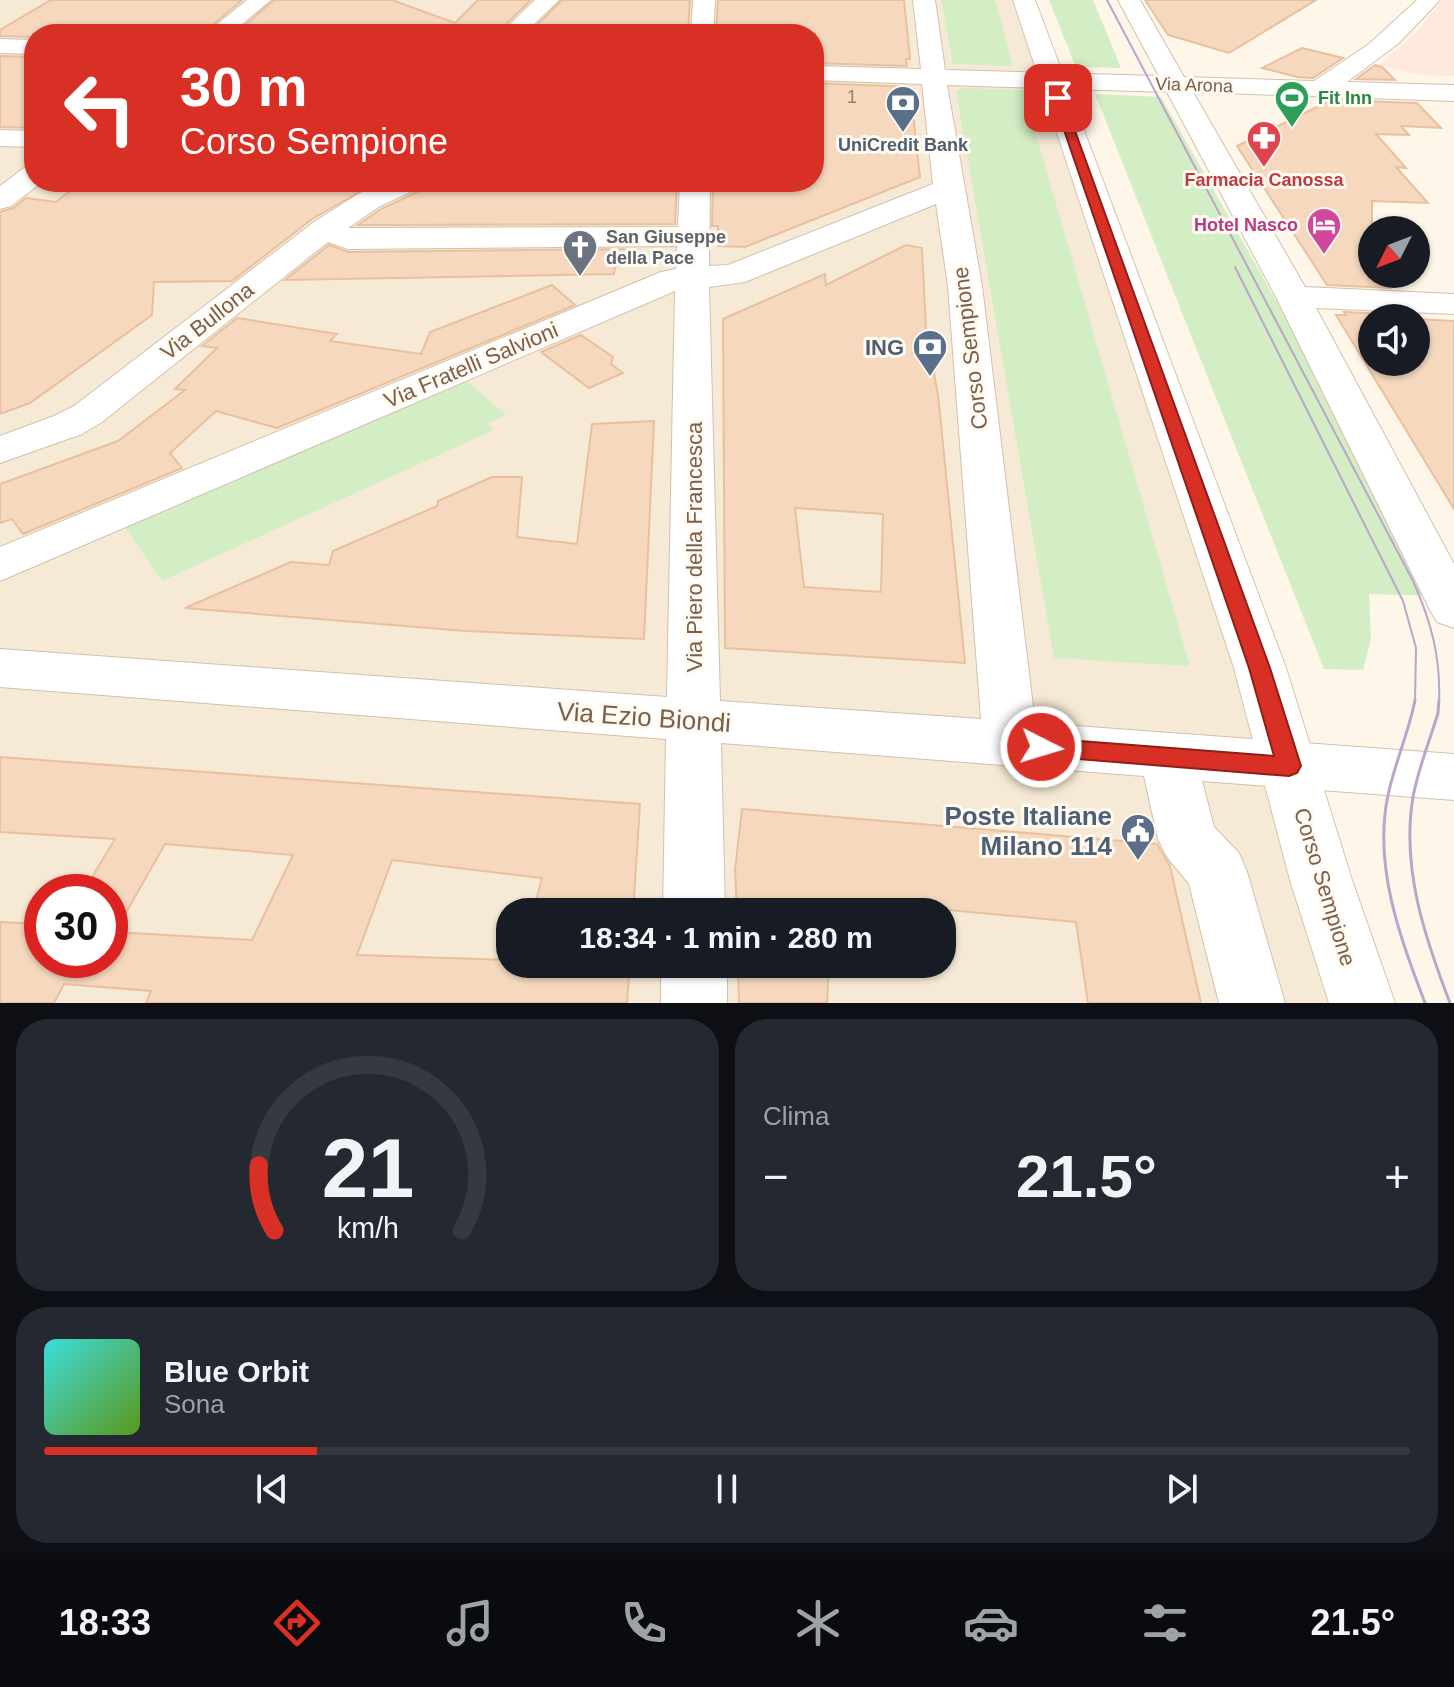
<!DOCTYPE html>
<html lang="it">
<meta charset="utf-8">
<style>
:root{--surface:#171b24;--page:#242831;--text:#f1f3f6;--muted:#9ea1a6;--line:#363941;--accent:#d93025}
body{margin:0;font-family:Arial,sans-serif;background:var(--page);color:var(--text);height:100vh;display:flex;flex-direction:column;font-size:30px;white-space:nowrap}
*{box-sizing:border-box;margin:0}
p{font-size:26px;color:var(--muted)}
.icon{flex:none;width:44px;height:44px;fill:none;stroke:currentColor;stroke-width:2;stroke-linecap:round;stroke-linejoin:round}
.map{position:relative;height:1003px;overflow:hidden}
.sheet{display:flex;flex-direction:column;gap:16px;padding:16px;background:#0d0f14;flex:1}
.sheet>*{flex:none}
.top-card{position:absolute;left:24px;top:24px;width:800px;height:168px;border-radius:32px;box-shadow:0 2px 6px #0004;background:#d93025;color:#fff;overflow:hidden}
.needle{width:52px;rotate:228deg}
.controls{position:absolute;left:1358px;top:216px;display:grid;gap:16px}
.controls a{display:grid;place-items:center;width:72px;height:72px;border-radius:50%;background:var(--surface);box-shadow:0 2px 6px #0004;font-size:40px}
.speed{position:absolute;left:24px;top:874px;display:flex;gap:16px;font-size:40px;font-weight:700;text-align:center}
.speed>*{display:grid;place-content:center;width:104px;height:104px;border-radius:50%;background:var(--surface);box-shadow:0 2px 6px #0004;line-height:1}
.speed .limit{border:12px solid #d22;background:#fff;color:#111}
.pin{position:absolute;display:grid;place-items:center;width:68px;height:68px;color:#fff;margin:-34px;border-radius:16px;box-shadow:0 4px 12px #0006}
.me{position:absolute;width:88px;margin:-44px;rotate:95deg;stroke-linejoin:round;filter:drop-shadow(0 0 6px #0008)}
.turn{display:flex;align-items:center;gap:28px;height:168px;padding:0 24px;font-size:36px}
.turn .icon{width:104px;height:104px;stroke-width:2.5}
.turn b{display:block;font-size:56px;line-height:68px}
.big{font-size:60px;font-weight:700;line-height:1.1}
.sheet .widget{flex:1;display:flex;flex-direction:column;justify-content:center;gap:12px;min-width:0;padding:0 28px;border-radius:32px;background:var(--page)}
.sheet .dial{align-items:center;gap:0}
.dial svg{height:208px;overflow:visible;fill:none;stroke:var(--line);stroke-width:7;stroke-linecap:round;text-anchor:middle}
.dial text{fill:var(--text);stroke:none}
.song{display:flex;align-items:center;gap:24px}
.cover{width:96px;height:96px;border-radius:12px;background:linear-gradient(135deg,hsl(180 70% 55%),hsl(90 70% 35%))}
.played{height:8px;border-radius:4px;background:linear-gradient(90deg,var(--accent) 20%,var(--line) 20%)}
.keys{display:flex;justify-content:space-around;direction:ltr}
.heat{display:flex;justify-content:space-between;align-items:center;font-size:44px;direction:ltr}
.sheet .tiles{flex:1;display:grid;gap:16px;grid-template-columns:1fr 1fr}
.widget:last-child{grid-column:span 2}
.trip{position:absolute;left:496px;top:898px;width:460px;height:80px;border-radius:32px;background:var(--surface);box-shadow:0 2px 6px #0004;font-weight:700;line-height:80px;text-align:center}
.menu{display:flex;height:128px;justify-content:space-around;align-items:center;background:#090b0e;color:var(--muted)}
.menu .icon{width:56px;height:56px}
.menu .selected{color:var(--accent)}
.menu b{font-size:36px;color:var(--text)}
.map>svg:first-child{display:block}
.residential{fill:#f6ead6;fill-rule:evenodd}
.commercial{fill:#ffe9dc}
.green{fill:#d3edc5}
.building{fill:#f5d8be;stroke:#e9c09d;stroke-width:2;fill-rule:evenodd}
.lines{fill:none;stroke-linecap:round;stroke-linejoin:round}
.street-casing{stroke:#d2c0ad;stroke-width:2}
.secondary-casing{stroke:#d7c2ac;stroke-width:2}
.street{fill:#fff;fill-rule:evenodd}
.secondary{fill:#fff;fill-rule:evenodd}
.tram-far1{stroke:#bba5ca;stroke-width:2}
.tram{stroke:#bba5ca;stroke-width:3}
.route{fill:#d93025;stroke:#8d1f18;stroke-width:2}
.labels{text-anchor:middle;dominant-baseline:central;stroke-width:6;stroke-linejoin:round;paint-order:stroke}
.far-street-label{font-size:18px;fill:#7b5f4a;stroke:#fffaf1}
.number-label{font-size:18px;fill:#9a7d67}
.far-leisure-label{font-size:18px;font-weight:bold;fill:#27864d;stroke:#fffaf1;text-anchor:start}
.far-service-label{font-size:18px;font-weight:bold;fill:#4e5e75;stroke:#fffaf1}
.far-health-label{font-size:18px;font-weight:bold;fill:#be3a42;stroke:#fffaf1}
.far-hotel-label{font-size:18px;font-weight:bold;fill:#b23c85;stroke:#fffaf1;text-anchor:end}
.far-worship-label{font-size:18px;font-weight:bold;fill:#5b616d;stroke:#fffaf1;text-anchor:start}
.street-label{font-size:22px;fill:#7b5f4a;stroke:#fffaf1}
.service-label{font-size:22px;font-weight:bold;fill:#4e5e75;stroke:#fffaf1;text-anchor:end}
.near-street-label{font-size:26px;fill:#7b5f4a;stroke:#fffaf1}
.near-service-label{font-size:26px;font-weight:bold;fill:#4e5e75;stroke:#fffaf1;text-anchor:end}
</style>
<div class="map">
<svg width="1454" height="1003" viewBox="0 0 1454 1003">
<rect width="100%" height="100%" fill="#fef7e9"/>
<path class="residential" d="M0,0H1021L1355,1003H0ZM34,34H814V182H34ZM42,892H110V960H42ZM510,912H942V964H510Z"/>
<polygon class="commercial" points="1442,0 1454,0 1454,76 1419,75 1379,65 1416,33"/>
<g class="green">
<polygon points="941,0 995,0 1013,66 953,64"/>
<polygon points="1049,0 1093,0 1121,68 1076,67"/>
<polygon points="964,88 1023,90 1190,666 1054,658 956,91"/>
<polygon points="1095,94 1161,97 1443,596 1369,594 1371,638 1363,670 1324,669"/>
<polygon points="461,376 506,415 488,423 494,430 162,581 120,520"/>
</g>
<g class="building">
<polygon points="51,0 242,0 202,34 78,32 34,34 34,37 0,36 0,30"/>
<polygon points="274,0 392,0 455,23 478,0 531,0 505,25 508,34 235,34"/>
<polygon points="562,0 690,0 688,34 528,34"/>
<polygon points="718,0 904,0 910,59 906,59 907,66 814,63 814,34 716,34"/>
<polygon points="1145,0 1316,0 1229,53 1168,35"/>
<polygon points="1302,48 1343,58 1313,78 1297,77 1262,68"/>
<polygon points="0,56 34,57 34,128 0,127"/>
<polygon points="1375,65 1382,67 1395,80 1356,79"/>
<polygon points="814,83 910,87 920,177 745,247 718,246 718,226 712,226 713,182 814,182"/>
<polygon points="1331,100 1417,103 1441,128 1401,126 1409,135 1376,134 1406,168 1396,167 1428,203 1372,201 1372,274 1380,274 1390,288 1327,285 1237,146"/>
<polygon points="81,182 377,182 312,219 232,281 154,282 152,315 30,403 0,414 0,212 13,208 26,198 56,202"/>
<polygon points="427,182 677,182 675,224 358,225 381,209 420,191"/>
<polygon points="329,245 348,252 638,249 638,258 615,267 614,274 285,280"/>
<path d="M906,245L922,248L926,331L938,395L965,663L725,648L723,319L825,274L826,285ZM795,508L883,514L881,592L804,587Z"/>
<polygon points="552,285 575,305 277,428 216,411 170,453 182,468 23,534 12,519 0,523 0,484 118,441 185,390 175,389 217,348 202,346 237,318 337,334 330,341 421,354 430,332"/>
<polygon points="1344,312 1409,315 1411,318 1372,318 1372,362 1416,362 1416,319 1454,321 1454,509 1336,315 1346,315"/>
<polygon points="581,335 613,357 611,364 623,373 589,388 541,352"/>
<polygon points="654,421 644,639 466,631 185,608 291,562 329,565 333,551 437,506 438,501 492,477 522,477 517,537 577,544 592,424"/>
<path d="M0,757L640,804L633,912H533L542,878L392,860L357,955L510,960V964H630L627,1003H146L151,991L64,984L54,1003H0V922L42,924V960H110V892H83L115,839L0,832ZM165,844L293,855L252,940L115,932Z"/>
<polygon points="742,809 1157,844 1170,866 1201,1003 1088,1003 1076,922 831,899 830,912 737,912 735,870"/>
<polygon points="738,964 829,964 827,1003 739,1003"/>
</g>
<g class="lines">
<defs>
<g id="street">
<polygon points="247,0 271,0 230,34 205,34"/>
<polygon points="535,0 559,0 526,32 510,32 507,27"/>
<polygon points="693,0 715,0 713,34 691,34"/>
<path d="M913,0H935L945,70L1159,76L1118,0H1140L1184,77L1314,81L1369,44L1417,0H1440L1399,43L1347,82L1454,85V101L1193,92L1305,287L1454,294V314L1316,308L1454,564V628L1437,622L1430,610L1276,297L1167,92L947,85L982,286L1035,723L1454,754V800L1202,781L1214,827L1239,853L1247,872L1285,1003H1219L1189,884L1167,857L1158,839L1144,776L721,743L725,912H663L666,739L0,687V649L667,697L675,291L0,581V547L661,272L676,269L677,246L348,249L328,242L102,422L82,434L0,463V436L54,416L74,406L314,222L358,194L384,182H424L419,188L380,206L348,228L678,227L680,182H710L709,266L728,265L933,184L922,84L814,80V66L921,69ZM936,204L948,286L981,719L720,701L709,287L745,282Z"/>
<polygon points="0,39 34,40 34,54 0,53"/>
<polygon points="0,130 34,131 34,147 0,146"/>
<polygon points="34,165 34,182 42,182 11,206 0,209 0,186 24,168"/>
<rect x="661" y="964" width="66" height="39"/>
</g>
<polygon id="secondary" points="1013,0 1035,0 1286,668 1352,880 1395,1003 1329,1003 1290,880 1234,668"/>
</defs>
<use href="#street" class="street-casing"/>
<use href="#secondary" class="secondary-casing"/>
<use href="#street" class="street"/>
<use href="#secondary" class="secondary"/>
<g class="tram-far1">
<path d="M1107,0L1413,581C1431,621 1441,658 1439,702"/>
<polyline points="1235,267 1403,601 1416,648 1415,702"/>
</g>
<g class="tram">
<path d="M1415,700C1409,732 1395,762 1388,795C1373,866 1400,937 1425,1003"/>
<path d="M1439,700L1438,713C1430,740 1418,769 1413,797C1401,868 1425,938 1450,1003"/>
</g>
</g>
<polygon class="route" points="1058,95 1063,98 1270,668 1301,766 1297,773 1289,776 1041,756 1033,754 1030,747 1033,741 1041,738 1274,756 1249,668 1053,98"/>
<defs>
<symbol id="stadium-pin" viewBox="-11 -11 22 30"><path d="M0 17L-7.5 6A9.5 9.5 0 1 1 7.5 6Z" fill="#2e9e5b" stroke="#fffaf1"/><path d="M0-5a6.5 5 0 1 0 0 10a6.5 5 0 1 0 0-10ZM-3.5-1.8h7v3.6h-7Z" fill="#fff"/></symbol>
<symbol id="bank-pin" viewBox="-11 -11 22 30"><path d="M0 17L-7.5 6A9.5 9.5 0 1 1 7.5 6Z" fill="#5c6f8a" stroke="#fffaf1"/><path d="M-6-4H6V4H-6ZM0-2.3a2.3 2.3 0 1 0 0 4.6a2.3 2.3 0 1 0 0-4.6Z" fill="#fff"/></symbol>
<symbol id="pharmacy-pin" viewBox="-11 -11 22 30"><path d="M0 17L-7.5 6A9.5 9.5 0 1 1 7.5 6Z" fill="#e0444e" stroke="#fffaf1"/><path d="M-2-6h4v4h4v4h-4v4h-4v-4h-4v-4h4Z" fill="#fff"/></symbol>
<symbol id="hotel-pin" viewBox="-11 -11 22 30"><path d="M0 17L-7.5 6A9.5 9.5 0 1 1 7.5 6Z" fill="#d1479c" stroke="#fffaf1"/><path d="M-6-4.5h1.5V1H6V5H4.5V3h-9V5H-6ZM-4 0a1.8 1.8 0 1 1 3.6 0ZM.5 0V-2.5h3Q6-2.5 6 0Z" fill="#fff"/></symbol>
<symbol id="church-pin" viewBox="-11 -11 22 30"><path d="M0 17L-7.5 6A9.5 9.5 0 1 1 7.5 6Z" fill="#6b7280" stroke="#fffaf1"/><path d="M-1.2-6h2.4v3.5h3.3v2.4h-3.3V6h-2.4V-.1h-3.3v-2.4h3.3Z" fill="#fff"/></symbol>
<symbol id="civic-pin" viewBox="-11 -11 22 30"><path d="M0 17L-7.5 6A9.5 9.5 0 1 1 7.5 6Z" fill="#5c6f8a" stroke="#fffaf1"/><path d="M-.6-6.5H3V-4.5H.6V-3L4-1V1h2V6H-6V1h2V-1L-.6-3ZM-1.2 2.5V6h2.4V2.5Z" fill="#fff"/></symbol>
</defs>
<g fill-rule="evenodd">
<use href="#stadium-pin" x="1272" y="78" width="40" height="54"/>
<use href="#bank-pin" x="883" y="83" width="40" height="54"/>
<use href="#pharmacy-pin" x="1244" y="118" width="40" height="54"/>
<use href="#hotel-pin" x="1304" y="205" width="40" height="54"/>
<use href="#church-pin" x="560" y="227" width="40" height="54"/>
<use href="#bank-pin" x="910" y="327" width="40" height="54"/>
<use href="#civic-pin" x="1118" y="811" width="40" height="54"/>
</g>
<g class="labels">
<g class="far-street-label">
<text transform="translate(1194 85) rotate(2)">Via Arona</text>
</g>
<g class="number-label">
<text x="852" y="97">1</text>
</g>
<g class="far-leisure-label">
<text x="1318" y="98">Fit Inn</text>
</g>
<g class="far-service-label">
<text x="903" y="145">UniCredit Bank</text>
</g>
<g class="far-health-label">
<text x="1264" y="180">Farmacia Canossa</text>
</g>
<g class="far-hotel-label">
<text x="1298" y="225">Hotel Nasco</text>
</g>
<g class="far-worship-label">
<text x="606" y="237">San Giuseppe<tspan x="606" dy="21">della Pace</tspan></text>
</g>
<g class="street-label">
<text transform="translate(207 321) rotate(-38)">Via Bullona</text>
<text transform="translate(970 348) rotate(-97)">Corso Sempione</text>
<text transform="translate(471 365) rotate(-23)">Via Fratelli Salvioni</text>
<text transform="translate(694 547) rotate(-90)">Via Piero della Francesca</text>
<text transform="translate(1325 887) rotate(73)">Corso Sempione</text>
</g>
<g class="service-label">
<text x="904" y="347">ING</text>
</g>
<g class="near-street-label">
<text transform="translate(644 717) rotate(4)">Via Ezio Biondi</text>
</g>
<g class="near-service-label">
<text x="1112" y="816">Poste Italiane<tspan x="1112" dy="30">Milano 114</tspan></text>
</g>
</g>
</svg>
<div class="controls">
<a><svg class="needle" viewBox="-14 -14 28 28"><path d="M0-13l5 13h-10z" fill="#e53935"/><path d="M0 13l5-13h-10z" fill="#9ea1a6"/></svg></a>
<a><svg class="icon" aria-label="sound" viewBox="0 0 24 24"><path d="M4 9h4l5-4v14l-5-4H4zM17 9q2 3 0 6"/></svg></a>
</div>
<div class="speed"><div class="limit">30</div></div>
<div class="pin" style="left:1058px;top:98px;background:#d93025"><svg class="icon" aria-label="arrive" viewBox="0 0 24 24"><path d="M6 21V4h12l-3 4 3 4H6"/></svg></div>
<svg class="me" style="left:1041px;top:747px" viewBox="-20 -20 40 40"><circle r="17" fill="#d93025" stroke="#fff" stroke-width="3"/><path d="M0-11L8 9 0 5-8 9z" fill="#fff"/></svg>
<div class="trip">18:34 · 1 min · 280 m</div>
<div class="top-card">
<div class="turn"><svg class="icon" aria-label="left" viewBox="0 0 24 24"><path d="M17 20v-9H6M10 6l-5 5 5 5"/></svg><div><b>30 m</b>Corso Sempione</div></div>
</div>
</div>
<section class="sheet">
<div class="tiles">
<div class="widget dial"><svg viewBox="0 0 100 80">
<path d="M14 69A42 42 0 1 1 86 69"/>
<path d="M14 69A42 42 0 0 1 8 44" stroke="#d93025"/>
<text x="50" y="56" font-size="32" font-weight="700">21</text>
<text x="50" y="72" font-size="11">km/h</text>
</svg></div>
<div class="widget"><p>Clima</p>
<div class="heat"><a>−</a><b class="big">21.5°</b><a>+</a></div>
</div>
<div class="widget">
<div class="song"><i class="cover"></i><div><b>Blue Orbit</b><p>Sona</p></div></div>
<div class="played"></div>
<div class="keys"><svg class="icon" aria-label="previous" viewBox="0 0 24 24"><path d="M18 5L8 12l10 7zM5 5v14"/></svg><svg class="icon" aria-label="pause" viewBox="0 0 24 24"><path d="M8 5v14M16 5v14"/></svg><svg class="icon" aria-label="next" viewBox="0 0 24 24"><path d="M6 5l10 7-10 7zM19 5v14"/></svg></div>
</div>
</div>
</section>
<nav class="menu">
<b>18:33</b>
<svg class="icon selected" aria-label="directions" viewBox="0 0 24 24"><path d="M12 3l9 9-9 9-9-9zM9 14v-3h6M13 9l2 2-2 2"/></svg>
<svg class="icon" aria-label="music" viewBox="0 0 24 24"><path d="M9 18V5l10-2v13"/><circle cx="6" cy="18" r="3"/><circle cx="16" cy="16" r="3"/></svg>
<svg class="icon" aria-label="phone" viewBox="0 0 24 24"><path d="M5 4h4l2 5-3 2q2 4 5 5l2-3 5 2v4C11 20 4 13 5 4z"/></svg>
<svg class="icon" aria-label="climate" viewBox="0 0 24 24"><path d="M12 3v18M4 7l16 10M4 17L20 7"/></svg>
<svg class="icon" aria-label="car" viewBox="0 0 24 24"><path d="M5 17H2v-5l4-1 3-4h7l3 4 3 1v5h-3M9 17h6M6 11h13"/><circle cx="7" cy="17" r="2"/><circle cx="17" cy="17" r="2"/></svg>
<svg class="icon" aria-label="filters" viewBox="0 0 24 24"><path d="M4 7h16M4 17h16"/><circle cx="9" cy="7" r="2"/><circle cx="15" cy="17" r="2"/></svg>
<b>21.5°</b>
</nav>
